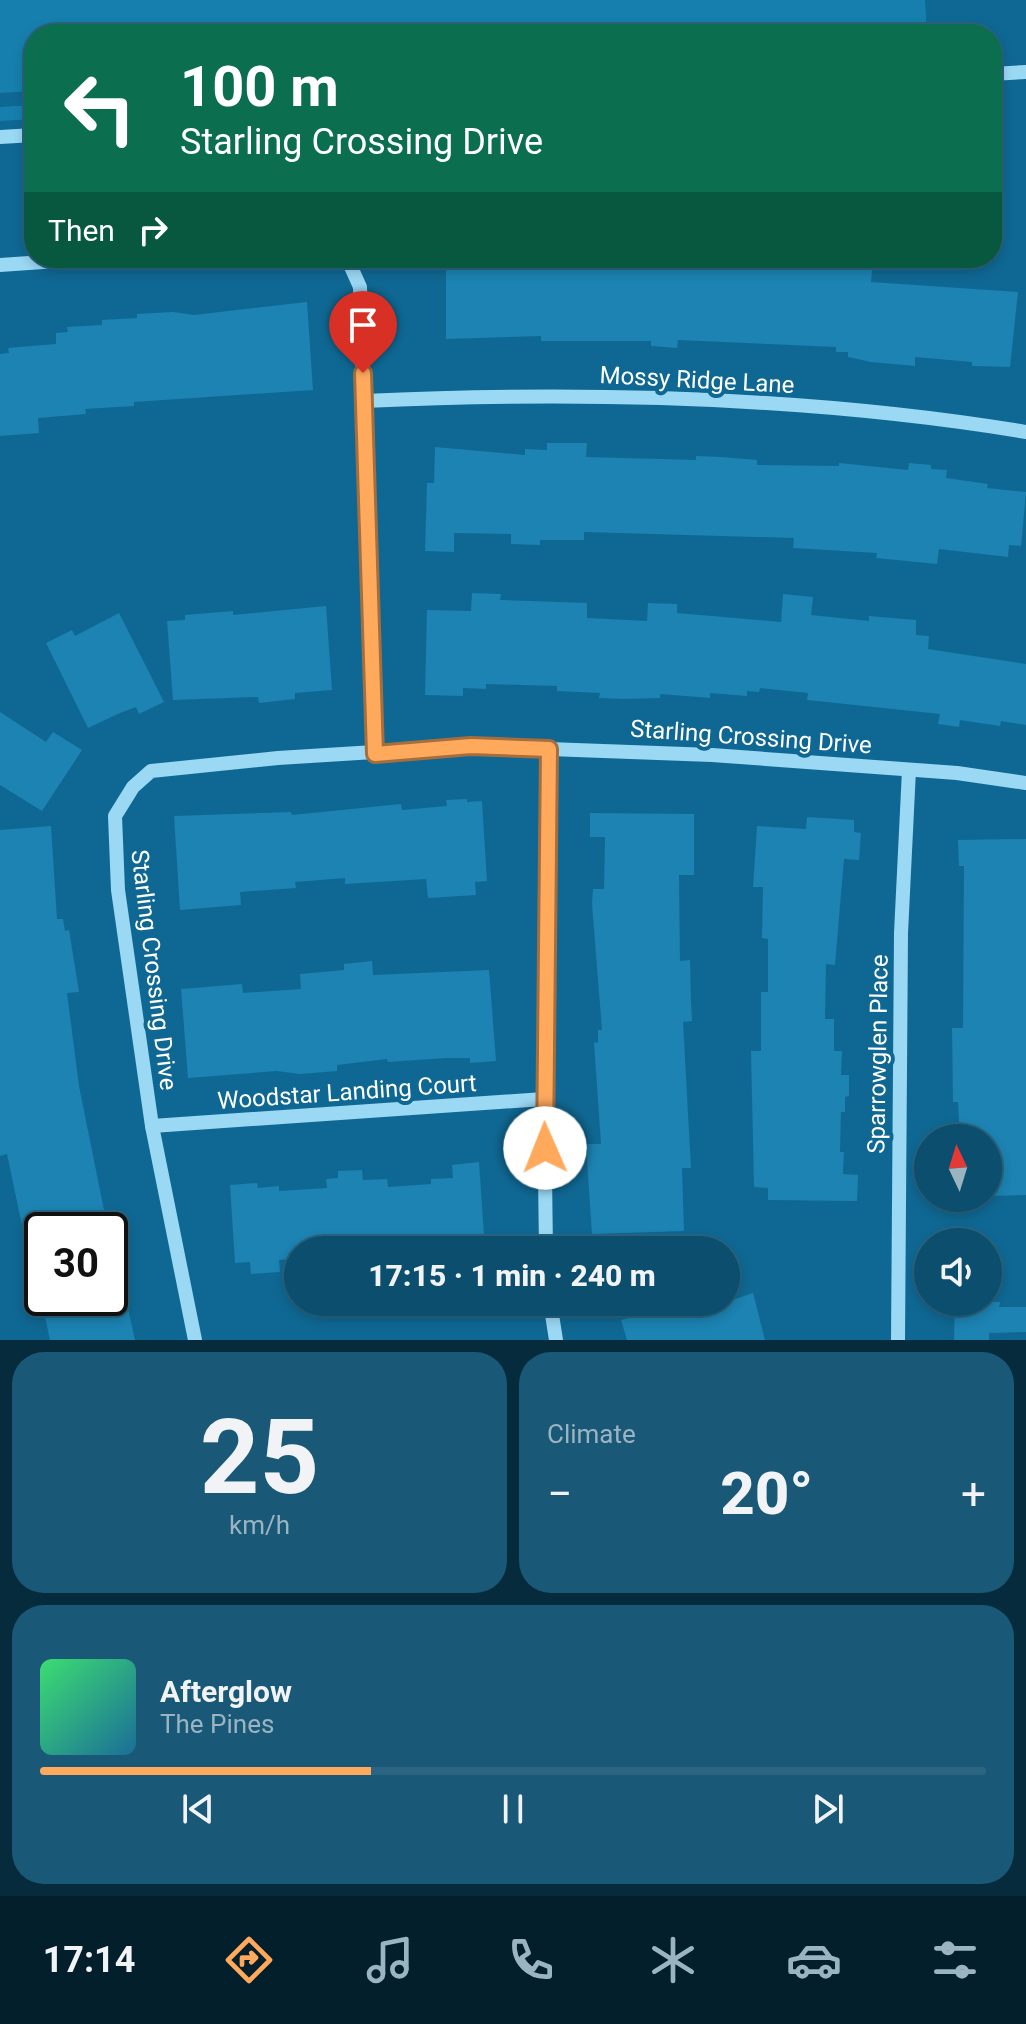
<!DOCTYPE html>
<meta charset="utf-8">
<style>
:root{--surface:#0b4e6e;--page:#195876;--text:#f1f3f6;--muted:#9ab4c2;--line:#2b6581;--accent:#ffa95d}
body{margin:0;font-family:Roboto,sans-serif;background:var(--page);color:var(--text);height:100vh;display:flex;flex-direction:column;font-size:30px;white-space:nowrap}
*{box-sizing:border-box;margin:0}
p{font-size:26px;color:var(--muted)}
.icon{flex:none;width:44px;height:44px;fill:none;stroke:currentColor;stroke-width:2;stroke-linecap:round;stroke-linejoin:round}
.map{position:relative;height:1340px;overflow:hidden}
.sheet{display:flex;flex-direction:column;gap:12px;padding:12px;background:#062b3c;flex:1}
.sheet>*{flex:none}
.guide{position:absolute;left:24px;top:24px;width:978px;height:244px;border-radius:32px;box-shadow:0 4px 12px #0003,0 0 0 2px var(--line);background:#0b6e4f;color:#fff;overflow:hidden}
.needle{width:52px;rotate:356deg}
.tools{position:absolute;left:914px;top:1124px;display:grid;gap:16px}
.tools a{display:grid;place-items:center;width:88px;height:88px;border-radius:50%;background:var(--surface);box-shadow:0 4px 12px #0003,0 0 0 2px var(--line);font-size:40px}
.speed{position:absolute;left:24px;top:1212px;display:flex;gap:16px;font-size:40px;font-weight:700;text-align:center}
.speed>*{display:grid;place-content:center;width:104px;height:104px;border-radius:50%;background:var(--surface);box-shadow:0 4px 12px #0003,0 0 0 2px var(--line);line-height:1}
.speed .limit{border:4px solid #111;border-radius:12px;background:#fff;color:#111}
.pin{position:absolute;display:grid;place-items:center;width:68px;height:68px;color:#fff;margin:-82px -34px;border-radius:50% 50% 50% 0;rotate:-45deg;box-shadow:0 0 8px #0007}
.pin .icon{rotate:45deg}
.me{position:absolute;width:88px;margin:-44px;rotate:359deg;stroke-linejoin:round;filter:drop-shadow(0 0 6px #0008)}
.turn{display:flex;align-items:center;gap:28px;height:168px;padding:0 24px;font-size:36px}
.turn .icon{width:104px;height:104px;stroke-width:2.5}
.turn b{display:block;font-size:56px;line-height:68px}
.then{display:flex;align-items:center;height:76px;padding:0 24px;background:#0003;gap:16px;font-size:30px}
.big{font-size:60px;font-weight:800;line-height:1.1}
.sheet .card{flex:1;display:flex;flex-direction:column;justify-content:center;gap:12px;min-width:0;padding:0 28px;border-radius:32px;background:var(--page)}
.sheet .dial{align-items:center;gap:0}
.dial b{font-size:104px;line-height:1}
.song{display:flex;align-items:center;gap:24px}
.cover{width:96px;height:96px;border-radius:12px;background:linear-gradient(135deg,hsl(140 70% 55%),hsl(200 70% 35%))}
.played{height:8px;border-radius:4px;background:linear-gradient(90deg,var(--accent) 35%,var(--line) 35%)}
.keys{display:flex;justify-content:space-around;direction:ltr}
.heat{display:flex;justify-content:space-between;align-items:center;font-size:44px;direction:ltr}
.sheet .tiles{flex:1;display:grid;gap:12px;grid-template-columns:1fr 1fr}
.card:last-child{grid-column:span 2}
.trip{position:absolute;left:284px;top:1236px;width:456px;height:80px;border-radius:40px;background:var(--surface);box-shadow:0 4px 12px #0003,0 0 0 2px var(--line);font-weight:800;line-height:80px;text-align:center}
.tab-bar{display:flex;height:128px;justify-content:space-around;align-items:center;background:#041f2c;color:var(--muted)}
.tab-bar .icon{width:56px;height:56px}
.tab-bar .active{color:var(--accent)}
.tab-bar b{font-size:36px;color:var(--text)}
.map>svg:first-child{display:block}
.green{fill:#167fad}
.building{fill:#1c83b2}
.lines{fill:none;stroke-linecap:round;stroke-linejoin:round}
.minor{stroke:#9ad8f4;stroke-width:14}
.route-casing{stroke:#a66e3c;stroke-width:20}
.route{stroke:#ffa95d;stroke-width:14}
.labels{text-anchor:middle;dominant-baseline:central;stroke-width:8;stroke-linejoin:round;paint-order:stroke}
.street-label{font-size:24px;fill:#fff;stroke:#0f6893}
</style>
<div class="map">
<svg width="1026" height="1340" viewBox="0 0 1026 1340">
<rect width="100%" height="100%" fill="#0f6893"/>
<g class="green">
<polygon points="0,0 925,0 927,34 34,34 34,91 0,93"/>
<polygon points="34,105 34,119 0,121 0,107"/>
</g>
<g class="building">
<polygon points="691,258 690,262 742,264 742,258 790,261 788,265 843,269 844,258 873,259 871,282 1018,292 1010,367 972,366 972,362 915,357 915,366 871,362 848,357 848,352 836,352 836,347 678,340 677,348 651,346 651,341 541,341 541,336 446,339 446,260"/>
<polygon points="307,302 313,390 134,402 134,406 85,409 86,414 38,418 39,433 0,436 0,354 9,353 8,348 56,344 56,333 68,332 67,327 102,325 102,320 137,318 137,314 173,312 194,315"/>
<polygon points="547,443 587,443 586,457 696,460 696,456 721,457 757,460 757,465 839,466 839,463 908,470 909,463 931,465 931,469 947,470 946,478 988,484 987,488 1026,492 1021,546 1009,545 1008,557 939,549 937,564 876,558 877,553 793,548 794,538 584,532 584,540 540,540 540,545 511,544 511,534 454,533 454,552 425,551 427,483 434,483 435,447 525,455 525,449 547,450"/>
<polygon points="472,593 501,594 500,600 587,603 587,618 647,621 648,603 677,604 677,613 781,622 783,594 813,597 811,615 869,621 869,616 916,620 916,635 929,636 928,649 1026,664 1026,725 1001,721 1000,726 960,720 959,727 938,724 940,714 807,700 808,693 760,688 759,692 747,691 747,696 710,693 710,698 660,694 660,698 625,699 599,698 600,693 557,691 557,686 486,684 486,689 463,688 463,696 425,695 427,610 471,611"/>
<polygon points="326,606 332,690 295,693 295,699 259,703 258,697 173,700 167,621 185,620 185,615 233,611 233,615"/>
<polygon points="119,613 164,702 139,714 136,707 120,713 88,728 46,643 72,630 75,636"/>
<polygon points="0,712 46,742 53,732 82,750 42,811 0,785"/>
<polygon points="467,799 467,802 482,801 487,881 475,882 476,895 428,898 426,879 345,884 345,878 295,882 296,888 240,892 241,905 180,910 174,816 291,812 292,815 401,804 402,810 447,806 446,800"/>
<polygon points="590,813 694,814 694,875 679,875 680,961 690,960 691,1002 692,1021 683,1022 691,1168 682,1168 684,1231 592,1234 586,1144 601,1144 594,1042 598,1043 598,1030 602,1030 592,904 593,889 604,889 605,837 590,837"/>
<polygon points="807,817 854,820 854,832 861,833 859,860 844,859 835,965 826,964 825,1019 834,1019 834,1051 842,1051 841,1075 849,1075 849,1096 845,1097 845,1112 841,1112 840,1152 844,1152 843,1174 858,1175 857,1201 768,1200 768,1188 754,1187 751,1051 761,1051 761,992 768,992 768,939 762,938 763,887 753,887 757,826 806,829"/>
<polygon points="51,826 57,919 63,919 65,931 69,930 79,992 67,993 79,1086 108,1230 42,1230 42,1272 32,1273 7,1154 0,1156 0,830"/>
<polygon points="1026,839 1026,1195 988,1196 988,1138 960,1138 958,1102 953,1102 952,1028 963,1028 964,866 959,866 958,840"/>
<polygon points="372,961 373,975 489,970 496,1061 470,1063 470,1058 446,1058 388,1062 387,1059 337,1065 337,1071 300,1074 277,1071 188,1078 181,989 242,984 243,993 301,989 300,974 344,970 344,964"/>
<polygon points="479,1162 485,1250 295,1250 296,1258 279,1260 280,1272 251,1274 250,1262 235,1263 230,1185 257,1183 258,1188 279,1186 279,1191 327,1188 326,1179 338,1178 338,1171 362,1170 363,1180 387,1179 388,1187 431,1184 431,1179 453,1178 452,1165"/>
<polygon points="753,1293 765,1340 627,1340 621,1320 686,1302 726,1302"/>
<polygon points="41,1298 122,1298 124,1305 127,1304 135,1340 50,1340"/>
<polygon points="955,1302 1000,1302 999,1307 1026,1307 1026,1332 989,1333 989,1340 954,1340"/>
</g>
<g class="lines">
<g class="minor">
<polyline points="992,74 1026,72"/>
<polyline points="0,137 34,135"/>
<polyline points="347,258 360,287 375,754"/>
<polyline points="0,265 101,258"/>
<path d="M364,401C584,391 808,396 1026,432"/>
<polyline points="152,1126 544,1099"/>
<polyline points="546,1250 544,1099 549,749"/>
<polyline points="550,1302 556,1340"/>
<polyline points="195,1340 152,1126 118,890 115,816 133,787 151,771 278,758 471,746 712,755 957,773 1026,783"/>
<polyline points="898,1340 901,933 909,770"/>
</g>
</g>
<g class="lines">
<defs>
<polyline id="route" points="363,373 375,754 471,746 549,749 545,1148"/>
</defs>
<use href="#route" class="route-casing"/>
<use href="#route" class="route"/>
</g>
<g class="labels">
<g class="street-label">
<text transform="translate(697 380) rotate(3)">Mossy Ridge Lane</text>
<text transform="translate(751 737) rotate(4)">Starling Crossing Drive</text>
<text transform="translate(154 970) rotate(83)">Starling Crossing Drive</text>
<text transform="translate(878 1054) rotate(-89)">Sparrowglen Place</text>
<text transform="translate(347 1092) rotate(-4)">Woodstar Landing Court</text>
</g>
</g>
</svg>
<div class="tools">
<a><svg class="needle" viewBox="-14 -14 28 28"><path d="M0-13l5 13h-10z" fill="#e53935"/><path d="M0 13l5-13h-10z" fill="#9ab4c2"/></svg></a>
<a><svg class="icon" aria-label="sound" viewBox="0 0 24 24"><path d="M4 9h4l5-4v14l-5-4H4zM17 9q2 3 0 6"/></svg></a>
</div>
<div class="speed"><div class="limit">30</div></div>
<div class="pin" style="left:363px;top:373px;background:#d93025"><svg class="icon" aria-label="arrive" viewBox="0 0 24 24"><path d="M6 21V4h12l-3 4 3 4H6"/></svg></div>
<svg class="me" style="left:545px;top:1148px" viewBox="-20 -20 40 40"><circle r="19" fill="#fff"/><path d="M0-13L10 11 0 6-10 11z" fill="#ffa95d"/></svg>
<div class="trip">17:15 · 1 min · 240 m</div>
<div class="guide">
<div class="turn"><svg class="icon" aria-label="left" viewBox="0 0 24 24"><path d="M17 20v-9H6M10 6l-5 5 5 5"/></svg><div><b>100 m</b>Starling Crossing Drive</div></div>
<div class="then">Then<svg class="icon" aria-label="right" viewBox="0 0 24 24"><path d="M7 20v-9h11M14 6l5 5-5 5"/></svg></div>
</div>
</div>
<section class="sheet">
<div class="tiles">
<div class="card dial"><b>25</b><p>km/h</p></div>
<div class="card"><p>Climate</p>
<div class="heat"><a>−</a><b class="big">20°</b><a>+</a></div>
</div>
<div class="card">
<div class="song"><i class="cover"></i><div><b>Afterglow</b><p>The Pines</p></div></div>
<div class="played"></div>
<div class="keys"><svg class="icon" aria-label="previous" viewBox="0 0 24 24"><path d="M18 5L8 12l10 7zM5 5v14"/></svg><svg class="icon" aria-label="pause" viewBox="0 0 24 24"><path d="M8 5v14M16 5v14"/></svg><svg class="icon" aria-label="next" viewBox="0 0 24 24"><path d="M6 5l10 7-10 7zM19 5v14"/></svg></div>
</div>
</div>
</section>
<nav class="tab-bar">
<b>17:14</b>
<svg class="icon active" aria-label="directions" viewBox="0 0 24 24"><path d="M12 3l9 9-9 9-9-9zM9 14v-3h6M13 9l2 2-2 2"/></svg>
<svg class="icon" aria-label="music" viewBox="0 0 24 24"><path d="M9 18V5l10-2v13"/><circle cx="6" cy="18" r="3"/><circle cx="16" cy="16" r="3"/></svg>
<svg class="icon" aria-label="phone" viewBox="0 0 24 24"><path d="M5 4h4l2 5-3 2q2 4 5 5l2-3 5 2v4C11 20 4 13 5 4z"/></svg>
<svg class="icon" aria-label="climate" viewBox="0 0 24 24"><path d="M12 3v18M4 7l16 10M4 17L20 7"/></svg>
<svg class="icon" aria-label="car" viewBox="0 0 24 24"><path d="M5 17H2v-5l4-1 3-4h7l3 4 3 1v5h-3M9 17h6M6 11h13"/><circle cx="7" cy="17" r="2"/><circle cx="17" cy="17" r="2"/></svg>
<svg class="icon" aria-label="filters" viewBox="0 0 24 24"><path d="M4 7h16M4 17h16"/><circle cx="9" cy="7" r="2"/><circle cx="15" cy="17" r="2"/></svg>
</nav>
